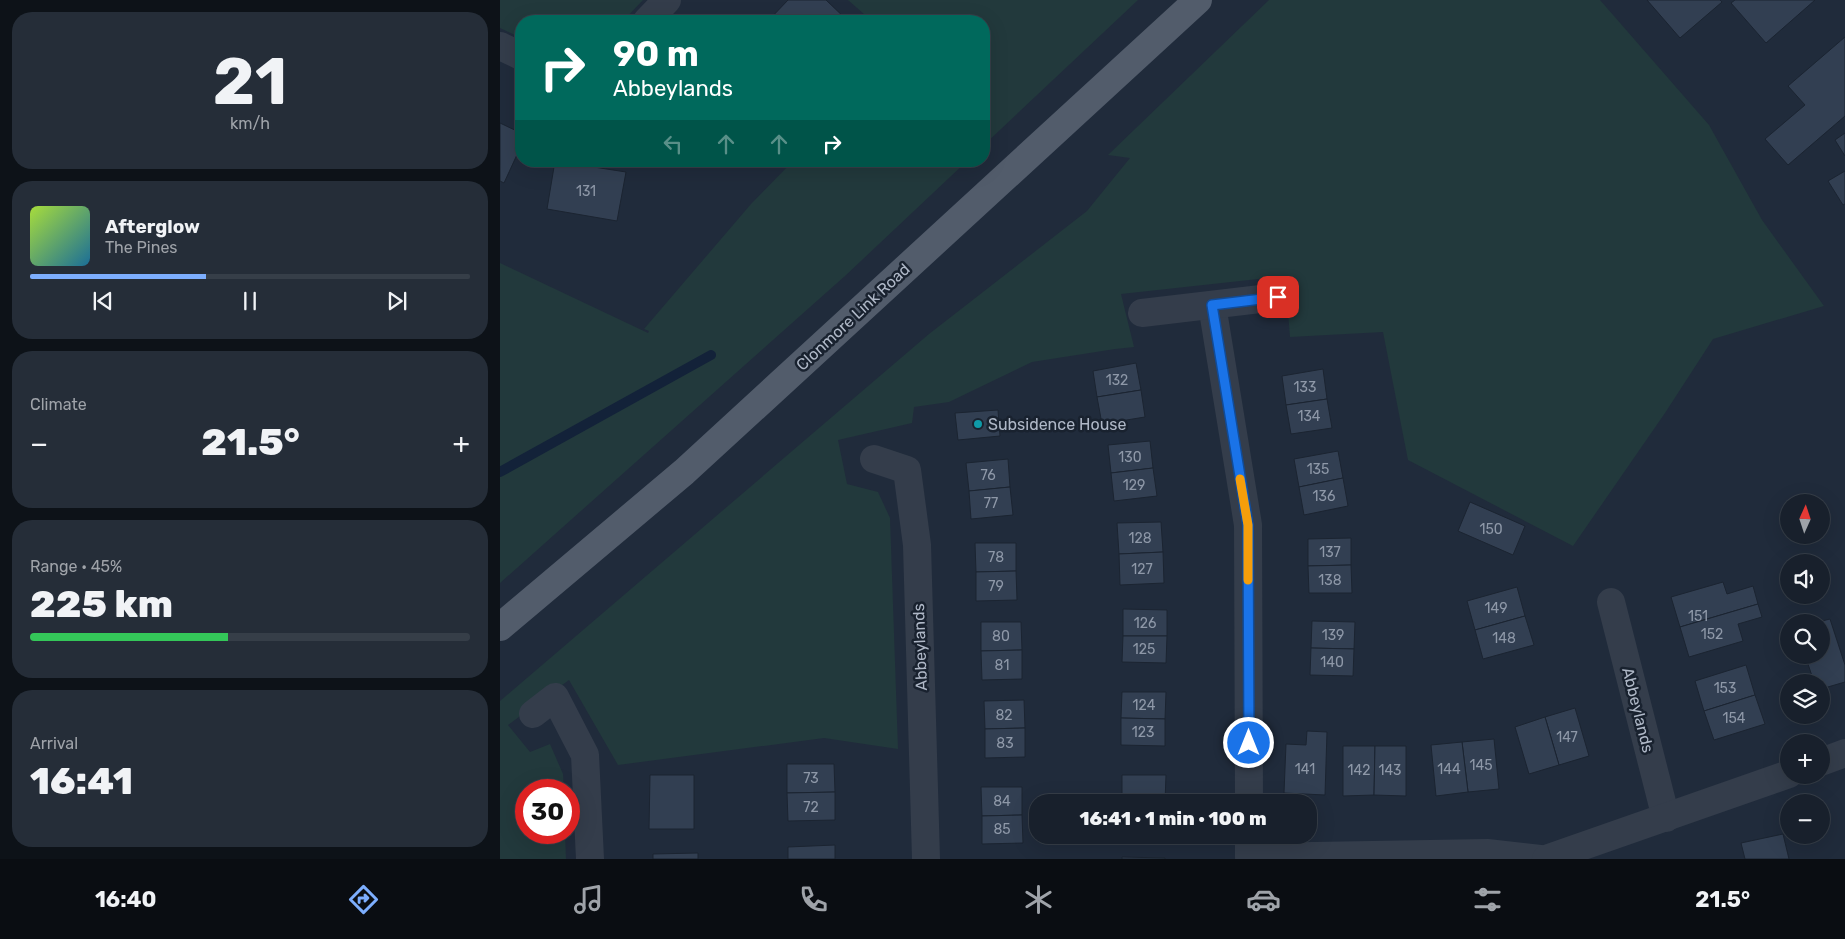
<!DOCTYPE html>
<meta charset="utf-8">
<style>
:root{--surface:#18202c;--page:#252d38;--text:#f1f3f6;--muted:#9fa3a9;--line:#363e48;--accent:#7daefe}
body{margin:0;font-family:Rubik,sans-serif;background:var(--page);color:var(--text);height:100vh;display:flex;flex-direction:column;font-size:19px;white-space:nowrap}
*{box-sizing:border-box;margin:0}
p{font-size:16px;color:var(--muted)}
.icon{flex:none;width:28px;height:28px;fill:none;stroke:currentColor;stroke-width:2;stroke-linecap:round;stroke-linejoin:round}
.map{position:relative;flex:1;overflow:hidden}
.sheet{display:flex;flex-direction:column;gap:12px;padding:12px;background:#0d1218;width:500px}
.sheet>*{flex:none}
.hud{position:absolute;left:15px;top:15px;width:475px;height:152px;border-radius:20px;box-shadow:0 5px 20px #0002,0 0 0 1px var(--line);background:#00695c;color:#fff;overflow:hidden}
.needle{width:32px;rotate:3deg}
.buttons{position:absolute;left:1280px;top:494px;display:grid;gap:10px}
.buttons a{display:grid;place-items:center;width:50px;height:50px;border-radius:50%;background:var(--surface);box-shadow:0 5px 20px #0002,0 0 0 1px var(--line);font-size:25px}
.speed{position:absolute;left:15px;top:779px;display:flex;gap:10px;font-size:25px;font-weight:700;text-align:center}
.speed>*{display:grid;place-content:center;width:65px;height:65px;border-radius:50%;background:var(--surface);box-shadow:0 5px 20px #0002,0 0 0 1px var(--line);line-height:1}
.speed .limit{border:8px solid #d22;background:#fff;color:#111}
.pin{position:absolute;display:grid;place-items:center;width:42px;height:42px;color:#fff;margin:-21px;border-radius:10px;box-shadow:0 2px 8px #0006}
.me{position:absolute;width:55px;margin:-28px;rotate:0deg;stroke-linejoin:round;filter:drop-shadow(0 0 4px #0008)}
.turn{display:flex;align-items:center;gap:18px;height:105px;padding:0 15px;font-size:22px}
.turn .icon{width:65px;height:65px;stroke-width:2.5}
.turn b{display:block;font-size:35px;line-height:42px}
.lanes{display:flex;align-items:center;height:48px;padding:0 15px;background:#0003;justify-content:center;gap:25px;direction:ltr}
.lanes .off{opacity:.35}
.big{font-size:38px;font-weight:800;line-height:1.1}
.sheet .widget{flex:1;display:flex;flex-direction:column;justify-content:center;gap:8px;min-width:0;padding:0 18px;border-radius:20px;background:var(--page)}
.sheet .dial{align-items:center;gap:0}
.dial b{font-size:65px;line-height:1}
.song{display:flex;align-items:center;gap:15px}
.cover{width:60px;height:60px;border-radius:8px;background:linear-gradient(135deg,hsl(80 70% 55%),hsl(200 70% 35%))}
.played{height:5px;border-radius:2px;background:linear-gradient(90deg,var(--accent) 40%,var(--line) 40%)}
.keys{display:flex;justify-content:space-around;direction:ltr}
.heat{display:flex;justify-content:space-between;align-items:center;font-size:28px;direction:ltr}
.charge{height:8px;border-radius:4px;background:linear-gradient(90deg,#34c759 45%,var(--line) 0)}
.trip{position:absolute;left:529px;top:794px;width:288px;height:50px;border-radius:20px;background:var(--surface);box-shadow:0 5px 20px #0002,0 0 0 1px var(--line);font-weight:800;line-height:50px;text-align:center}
.tab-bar{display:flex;height:80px;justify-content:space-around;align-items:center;background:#0a0d12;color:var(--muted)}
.tab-bar .icon{width:35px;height:35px}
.tab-bar .active{color:var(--accent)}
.tab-bar b{font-size:22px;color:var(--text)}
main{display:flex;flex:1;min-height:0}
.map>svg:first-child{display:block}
.green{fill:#22393c}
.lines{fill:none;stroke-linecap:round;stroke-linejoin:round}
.stream{stroke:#132239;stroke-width:10}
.building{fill:#323f52;stroke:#1b2431}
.minor{stroke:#343d4b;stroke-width:28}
.major{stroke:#525c6b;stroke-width:28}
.route-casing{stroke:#114b97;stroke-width:12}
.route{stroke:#1a73e8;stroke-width:9}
.slow{stroke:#f59e0b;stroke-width:9}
.culture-dot{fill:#0f9aa8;stroke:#19222f;stroke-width:2}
.labels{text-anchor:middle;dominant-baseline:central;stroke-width:5;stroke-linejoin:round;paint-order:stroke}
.number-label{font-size:14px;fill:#8e98a8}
.street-label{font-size:16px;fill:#afb8c7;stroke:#19222f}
.poi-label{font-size:16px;fill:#afb8c7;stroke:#19222f;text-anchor:start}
</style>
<main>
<section class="sheet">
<div class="widget dial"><b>21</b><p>km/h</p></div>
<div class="widget">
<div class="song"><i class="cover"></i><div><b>Afterglow</b><p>The Pines</p></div></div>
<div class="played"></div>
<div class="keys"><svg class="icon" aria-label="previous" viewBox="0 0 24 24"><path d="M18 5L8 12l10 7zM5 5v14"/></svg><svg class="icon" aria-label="pause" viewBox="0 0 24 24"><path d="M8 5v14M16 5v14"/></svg><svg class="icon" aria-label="next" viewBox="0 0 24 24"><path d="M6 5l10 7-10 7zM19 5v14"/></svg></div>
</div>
<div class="widget"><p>Climate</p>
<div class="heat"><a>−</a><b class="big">21.5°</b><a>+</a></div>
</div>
<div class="widget"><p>Range · 45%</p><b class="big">225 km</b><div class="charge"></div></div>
<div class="widget"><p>Arrival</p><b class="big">16:41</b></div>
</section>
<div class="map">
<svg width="1345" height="859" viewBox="0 0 1345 859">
<rect width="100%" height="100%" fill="#202b3b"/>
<g class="green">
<polygon points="0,0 143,0 123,21 21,21 21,38 0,28"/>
<polygon points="348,0 638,0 484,145 484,21 372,21"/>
<polygon points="769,0 1100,0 1209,125 1262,220 1324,306 1213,339 1165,413 1073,546 908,460 883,332 790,337 785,276 621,294 634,347 615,349 532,362 449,402 414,407 412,423 338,440 347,484 378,492 390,518 398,749 324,738 118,765 69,680 8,725 30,752 50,744 63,774 64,790 26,790 26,832 65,833 66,859 0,859 0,701 429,334 587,211 630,158 608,155"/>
<polygon points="293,161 467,161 345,276 0,583 0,263 148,333 149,331 144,329 251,204"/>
</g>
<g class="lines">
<polyline class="stream" points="0,472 211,355"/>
</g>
<g class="building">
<polygon points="288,0 326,0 348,21 268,21"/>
<polygon points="1147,0 1220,0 1222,2 1180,38"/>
<polygon points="1235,0 1315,0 1266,43 1231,3"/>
<polygon points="1345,37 1345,116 1288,165 1265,139 1305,105 1288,86"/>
<polygon points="0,123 21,133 21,146 4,183 0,181"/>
<polygon points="1345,133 1345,156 1335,140"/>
<polygon points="55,161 126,172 117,221 47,209"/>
<polygon points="1345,171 1345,204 1343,205 1328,181"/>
<polygon points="636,363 641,390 597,397 593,371"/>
<polygon points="823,369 827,399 786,405 782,376"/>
<polygon points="641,390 645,417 602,424 597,397"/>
<polygon points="827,399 832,428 791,434 786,405"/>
<polygon points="498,410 500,436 458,440 455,413"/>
<polygon points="650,441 653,468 611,473 608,445"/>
<polygon points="838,451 843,478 799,487 794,459"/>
<polygon points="508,459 510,487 469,491 466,463"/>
<polygon points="653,468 657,496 614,501 611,473"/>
<polygon points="843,478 848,506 804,515 799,487"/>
<polygon points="510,487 513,515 471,519 469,491"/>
<polygon points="970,502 1025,526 1013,555 958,531"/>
<polygon points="661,522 663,552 619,554 617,523"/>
<polygon points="851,538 851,565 808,566 808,539"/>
<polygon points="475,543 516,543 516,571 476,572"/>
<polygon points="663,552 664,583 620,585 619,554"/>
<polygon points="851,565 852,593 809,593 808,566"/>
<polygon points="516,571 517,600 476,601 476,572"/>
<polygon points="1223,582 1227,594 1253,586 1258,604 1180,627 1171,597"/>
<polygon points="1017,587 1025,616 975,630 967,601"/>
<polygon points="1258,604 1262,617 1238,624 1243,641 1189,657 1180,627"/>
<polygon points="623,609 667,610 667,636 623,636"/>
<polygon points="1025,616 1034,645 983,659 975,630"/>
<polygon points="1330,619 1345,665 1345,682 1321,689 1321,682 1314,682 1305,655 1321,655 1321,622 1318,622"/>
<polygon points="812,621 855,622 854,649 811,648"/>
<polygon points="481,622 521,622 522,650 481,651"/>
<polygon points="623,636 667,636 666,663 622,662"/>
<polygon points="811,648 854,649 853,676 810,675"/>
<polygon points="522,650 522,679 482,680 481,651"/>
<polygon points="1246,665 1255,695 1204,711 1195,681"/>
<polygon points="622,692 666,692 665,719 621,718"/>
<polygon points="1255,695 1265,724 1214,740 1204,711"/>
<polygon points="524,700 525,728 485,729 484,701"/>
<polygon points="1075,708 1089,756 1059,765 1045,717"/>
<polygon points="1045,717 1059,765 1029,774 1015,727"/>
<polygon points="621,718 665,719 665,746 621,745"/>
<polygon points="525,728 525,757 485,758 485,729"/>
<polygon points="807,731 827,732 825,795 784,793 786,744 806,745"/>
<polygon points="994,739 999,789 968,792 962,742"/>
<polygon points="962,742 968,792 936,796 931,745"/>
<polygon points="843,746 875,746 874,795 843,796"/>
<polygon points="875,746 906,746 906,796 874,795"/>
<polygon points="287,764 334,764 335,792 287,793"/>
<polygon points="150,775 194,775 194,829 149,829"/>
<polygon points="622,775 666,775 665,802 622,801"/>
<polygon points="481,787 522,787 522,815 482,816"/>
<polygon points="335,792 335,820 288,821 287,793"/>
<polygon points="622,801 665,802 622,802"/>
<polygon points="522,815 523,843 482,844 482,816"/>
<polygon points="1283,834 1289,859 1245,859 1241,843"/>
<polygon points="335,845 335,859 288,859 288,847"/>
<polygon points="198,853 198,859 153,859 153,854"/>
<polygon points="622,857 665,858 665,859 622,859"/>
</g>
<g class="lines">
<g class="minor">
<polyline points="147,21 167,0"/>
<polyline points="0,46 21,56"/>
<polyline points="712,305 748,525 749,802"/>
<polyline points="642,313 778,297"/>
<polyline points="374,459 407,470 417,545 426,859"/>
<polyline points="1111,602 1166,818"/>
<polyline points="33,714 55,697 85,755 90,859"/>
<polyline points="1321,762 1345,753"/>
<polyline points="749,835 749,857 987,853 1040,859"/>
<polyline points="1046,859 1289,774"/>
</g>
<polyline class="major" points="0,627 184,472 698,0"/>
</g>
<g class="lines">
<defs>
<polyline id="route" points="749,743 748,525 712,305 778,297"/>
</defs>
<use href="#route" class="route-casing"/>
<use href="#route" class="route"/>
<polyline class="slow" points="740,479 748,525 748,580"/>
</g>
<circle class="culture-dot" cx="478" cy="424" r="5"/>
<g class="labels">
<g class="number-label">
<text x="86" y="191">131</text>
<text x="617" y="380">132</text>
<text x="805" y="387">133</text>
<text x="809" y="416">134</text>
<text x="630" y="457">130</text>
<text x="818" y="469">135</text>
<text x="488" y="475">76</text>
<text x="634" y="485">129</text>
<text x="824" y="496">136</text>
<text x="491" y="503">77</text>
<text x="991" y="529">150</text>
<text x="640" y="538">128</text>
<text x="830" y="552">137</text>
<text x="496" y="557">78</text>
<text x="642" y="569">127</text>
<text x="830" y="580">138</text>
<text x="496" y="586">79</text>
<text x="996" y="608">149</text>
<text x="1198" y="616">151</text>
<text x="645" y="623">126</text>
<text x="1212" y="634">152</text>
<text x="833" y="635">139</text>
<text x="501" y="636">80</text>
<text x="1004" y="638">148</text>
<text x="644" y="649">125</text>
<text x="832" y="662">140</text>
<text x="502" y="665">81</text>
<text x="1225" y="688">153</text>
<text x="644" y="705">124</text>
<text x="504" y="715">82</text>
<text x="1234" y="718">154</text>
<text x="643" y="732">123</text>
<text x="1067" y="737">147</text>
<text x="505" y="743">83</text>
<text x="981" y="765">145</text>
<text x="805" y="769">141</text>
<text x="949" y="769">144</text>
<text x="859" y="770">142</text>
<text x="890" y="770">143</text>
<text x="311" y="778">73</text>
<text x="502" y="801">84</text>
<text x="311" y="807">72</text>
<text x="502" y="829">85</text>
</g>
<g class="street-label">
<text transform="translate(353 317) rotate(-43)">Clonmore Link Road</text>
<text transform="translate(420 647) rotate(-92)">Abbeylands</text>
<text transform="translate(1138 710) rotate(76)">Abbeylands</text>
</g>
<g class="poi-label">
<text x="488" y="424">Subsidence House</text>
</g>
</g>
</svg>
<div class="buttons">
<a><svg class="needle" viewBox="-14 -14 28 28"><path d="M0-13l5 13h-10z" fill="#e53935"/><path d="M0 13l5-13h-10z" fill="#9fa3a9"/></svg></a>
<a><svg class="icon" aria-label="sound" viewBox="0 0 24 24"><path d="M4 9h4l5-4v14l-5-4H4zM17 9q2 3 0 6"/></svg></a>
<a><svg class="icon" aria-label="search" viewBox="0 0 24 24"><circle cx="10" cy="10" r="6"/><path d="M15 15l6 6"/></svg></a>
<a><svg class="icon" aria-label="layers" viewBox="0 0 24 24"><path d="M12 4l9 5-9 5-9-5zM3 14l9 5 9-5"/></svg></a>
<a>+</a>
<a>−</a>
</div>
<div class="speed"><div class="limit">30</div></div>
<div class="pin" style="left:778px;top:297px;background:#d93025"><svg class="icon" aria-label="arrive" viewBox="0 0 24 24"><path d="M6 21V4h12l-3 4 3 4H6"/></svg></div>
<svg class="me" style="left:749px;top:743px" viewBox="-20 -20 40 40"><circle r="17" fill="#1a73e8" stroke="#fff" stroke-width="3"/><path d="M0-11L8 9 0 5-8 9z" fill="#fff"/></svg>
<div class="trip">16:41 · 1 min · 100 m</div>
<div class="hud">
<div class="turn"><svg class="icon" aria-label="right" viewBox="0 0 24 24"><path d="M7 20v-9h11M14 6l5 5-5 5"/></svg><div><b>90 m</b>Abbeylands</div></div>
<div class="lanes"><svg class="icon off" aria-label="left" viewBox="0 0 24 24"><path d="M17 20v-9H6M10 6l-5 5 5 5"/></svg><svg class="icon off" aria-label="ahead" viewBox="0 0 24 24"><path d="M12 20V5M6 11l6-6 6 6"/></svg><svg class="icon off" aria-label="ahead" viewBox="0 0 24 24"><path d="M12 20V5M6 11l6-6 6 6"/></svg><svg class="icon" aria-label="right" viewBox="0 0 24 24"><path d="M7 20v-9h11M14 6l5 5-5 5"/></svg></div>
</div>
</div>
</main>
<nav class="tab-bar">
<b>16:40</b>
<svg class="icon active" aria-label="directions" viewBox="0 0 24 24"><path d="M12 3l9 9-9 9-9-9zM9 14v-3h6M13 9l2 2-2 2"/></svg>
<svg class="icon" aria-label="music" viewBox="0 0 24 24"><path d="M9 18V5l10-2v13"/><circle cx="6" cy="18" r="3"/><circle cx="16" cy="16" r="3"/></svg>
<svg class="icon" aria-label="phone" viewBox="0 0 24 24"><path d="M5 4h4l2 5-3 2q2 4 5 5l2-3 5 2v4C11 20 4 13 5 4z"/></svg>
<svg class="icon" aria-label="climate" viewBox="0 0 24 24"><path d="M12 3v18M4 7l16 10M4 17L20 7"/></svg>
<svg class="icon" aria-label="car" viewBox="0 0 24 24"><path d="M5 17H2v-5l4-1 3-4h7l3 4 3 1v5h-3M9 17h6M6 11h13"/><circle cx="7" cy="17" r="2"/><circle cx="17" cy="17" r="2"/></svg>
<svg class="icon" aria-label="filters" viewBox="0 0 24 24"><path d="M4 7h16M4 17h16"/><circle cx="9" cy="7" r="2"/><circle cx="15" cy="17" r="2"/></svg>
<b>21.5°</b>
</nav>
